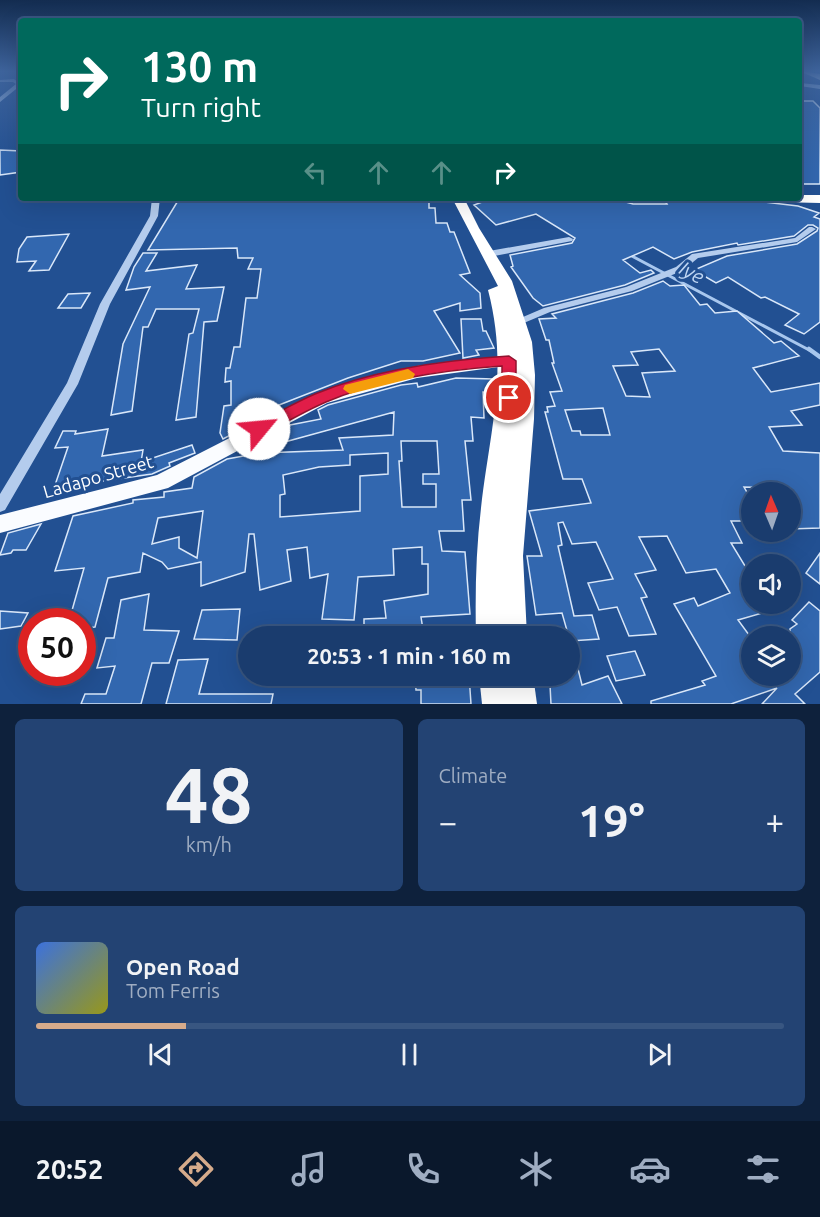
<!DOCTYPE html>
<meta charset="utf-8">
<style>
:root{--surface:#1a3c6e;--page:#234373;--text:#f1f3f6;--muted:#9fadc2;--line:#385681;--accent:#d6ab8b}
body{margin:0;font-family:Ubuntu,sans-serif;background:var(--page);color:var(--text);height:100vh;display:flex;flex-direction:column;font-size:22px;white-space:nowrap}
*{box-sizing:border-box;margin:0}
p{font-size:20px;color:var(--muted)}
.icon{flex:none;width:33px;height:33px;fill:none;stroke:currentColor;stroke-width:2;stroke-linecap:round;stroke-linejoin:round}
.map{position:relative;height:704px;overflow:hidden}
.drawer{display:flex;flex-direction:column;gap:15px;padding:15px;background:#0e213c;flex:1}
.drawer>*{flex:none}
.top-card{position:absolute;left:18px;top:18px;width:784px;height:183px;border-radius:6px;box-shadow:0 6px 24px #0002,0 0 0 2px var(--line);background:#00695c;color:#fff;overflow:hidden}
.needle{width:39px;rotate:358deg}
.fabs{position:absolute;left:741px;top:482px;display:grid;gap:12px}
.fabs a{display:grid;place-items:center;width:60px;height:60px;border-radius:50%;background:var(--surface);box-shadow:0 6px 24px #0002,0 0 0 2px var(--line);font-size:30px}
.speed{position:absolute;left:18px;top:608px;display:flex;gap:12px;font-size:30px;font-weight:700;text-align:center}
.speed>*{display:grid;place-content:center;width:78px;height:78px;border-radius:50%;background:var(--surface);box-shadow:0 6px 24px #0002,0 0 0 2px var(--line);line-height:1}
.speed .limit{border:9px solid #d22;background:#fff;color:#111}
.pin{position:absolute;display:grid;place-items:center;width:51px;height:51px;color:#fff;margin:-26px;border:3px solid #fff;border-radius:50%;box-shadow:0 2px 6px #0007}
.me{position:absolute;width:66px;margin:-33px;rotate:62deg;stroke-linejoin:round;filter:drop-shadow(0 0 4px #0008)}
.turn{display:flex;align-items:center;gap:21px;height:126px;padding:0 24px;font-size:27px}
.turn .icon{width:78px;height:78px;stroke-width:2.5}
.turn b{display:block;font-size:42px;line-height:51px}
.lanes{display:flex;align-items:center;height:57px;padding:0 24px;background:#0003;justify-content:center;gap:30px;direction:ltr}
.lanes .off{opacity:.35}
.big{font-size:45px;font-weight:700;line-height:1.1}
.drawer .card{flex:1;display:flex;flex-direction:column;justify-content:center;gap:9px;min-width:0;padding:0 21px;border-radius:9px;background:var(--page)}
.drawer .dial{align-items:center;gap:0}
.dial b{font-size:78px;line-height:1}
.song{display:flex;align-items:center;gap:18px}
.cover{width:72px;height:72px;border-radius:9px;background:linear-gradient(135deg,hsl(220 70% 55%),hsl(60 70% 35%))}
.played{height:6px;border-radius:3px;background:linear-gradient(90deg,var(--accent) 20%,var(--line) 20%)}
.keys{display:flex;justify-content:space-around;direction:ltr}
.heat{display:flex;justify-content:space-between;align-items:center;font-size:33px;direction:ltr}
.drawer .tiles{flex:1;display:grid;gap:15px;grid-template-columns:1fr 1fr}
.card:last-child{grid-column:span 2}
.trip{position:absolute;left:238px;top:626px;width:342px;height:60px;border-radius:30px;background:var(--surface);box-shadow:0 6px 24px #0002,0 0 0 2px var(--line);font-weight:700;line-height:60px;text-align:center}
.tab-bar{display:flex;height:96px;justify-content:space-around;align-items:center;background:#0a182c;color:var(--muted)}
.tab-bar .icon{width:42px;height:42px}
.tab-bar .active{color:var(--accent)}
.tab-bar b{font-size:27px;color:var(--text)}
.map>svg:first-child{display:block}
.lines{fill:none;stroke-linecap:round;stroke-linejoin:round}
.stream-far1{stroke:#a8c7ee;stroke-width:3}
.stream{stroke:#a8c7ee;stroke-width:4.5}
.building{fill:#3267af;stroke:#d9e7f9;stroke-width:1.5;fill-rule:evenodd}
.minor{fill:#b4cced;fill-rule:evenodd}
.major{fill:#fafcff;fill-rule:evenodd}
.highway{fill:#fff;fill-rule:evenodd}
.route{fill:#e11d48;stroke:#92132f;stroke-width:1.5}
.slow{fill:#f59e0b}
.labels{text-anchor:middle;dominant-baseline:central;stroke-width:6;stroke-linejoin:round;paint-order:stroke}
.street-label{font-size:18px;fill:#fff;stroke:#225092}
.water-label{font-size:20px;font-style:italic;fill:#c0d7f4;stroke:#225092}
</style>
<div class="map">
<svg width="820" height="704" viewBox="0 0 820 704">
<rect width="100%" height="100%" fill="#225092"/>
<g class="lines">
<polyline class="stream-far1" points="628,254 811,351"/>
<polyline class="stream" points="809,349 820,357"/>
</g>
<g class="building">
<polygon points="800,101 813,101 820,108 820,184 800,184"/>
<polygon points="0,150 21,151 21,172 0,175"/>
<polygon points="315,198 429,198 429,208 435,208 436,223 447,223 450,232 454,232 470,273 460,275 480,293 481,308 460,311 460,303 434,311 460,353 423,361 401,361 348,378 279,405 280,409 223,439 220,433 224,406 231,405 231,381 225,382 226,368 230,368 234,347 240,347 246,298 257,298 261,269 248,269 253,258 238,258 237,248 148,250 179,199"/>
<polygon points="493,198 611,198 633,204 667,204 663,198 732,198 798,206 819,213 814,217 820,219 820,322 804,334 785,325 799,314 765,297 761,298 728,277 716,283 694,270 727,256 797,244 817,231 818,228 813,225 808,225 794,236 738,245 737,243 692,252 674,259 653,247 623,260 640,273 651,270 654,273 625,285 543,306 533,298 511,267 513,266 510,255 572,243 575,238 536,214 496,225 474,205"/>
<polygon points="69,234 49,270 29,271 36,261 17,262 19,249 27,237"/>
<polygon points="143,253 157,253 146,271 197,265 186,289 224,287 217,321 204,322 196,417 176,420 189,334 193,333 199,309 156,309 148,327 143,327 132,411 111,415 123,344 150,287 126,290 134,267"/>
<path d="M663,281L670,286L684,285L700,305L707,304L715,313L737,311L774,343L781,341L799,356L753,368L771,392L820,383V405L791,411L802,425L769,427L783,451L820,453V528L790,529V488L744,487L752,501V521H731L742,543H731L748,571L752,570V603H787V606L738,620L752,639V675H790V629L797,624L792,620L809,602L820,611V672L795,694L805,704H762L777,688L731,704H651V701L705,685L702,681L716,676L674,604L694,598L698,606L730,593L716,569L686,573L667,536L639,537L656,570L635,574L647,597L641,598L656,634L629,636L617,607L599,610L588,583L613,579L596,542L572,544L563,522L558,523L562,545L558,546L574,616L592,615L599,639L570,641L562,613L536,615L527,556H542L529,511L591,503L582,479H563L545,412H548L547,407L555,406L550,392L562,391L552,363H554L549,340H546L539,319L556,318L552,314L633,293ZM659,349L675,371L642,373L650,397L626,396L613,366L638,365L631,352ZM603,408L610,435H581L580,431H572L565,410Z"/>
<polygon points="90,293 81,308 58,308 68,294"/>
<polygon points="461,319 481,319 483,331 486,331 494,348 476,350 479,355 463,358"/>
<path d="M456,378L495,379L494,393L483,392L484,418L471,417L473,441H465L471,500H462L464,531H439L442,551L465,552L470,614L421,617L424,636H364V619L386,618L384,601L428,594V564H422V547L393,549L394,575L358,577L354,620L322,619L328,574L310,578L307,547L287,550L291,581L260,590L254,534H249L245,572L201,586V562L168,569L162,562L143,553L140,572L108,578L95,627L82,628V621H69L84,568L55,571L73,516L133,503V500L164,497V492L192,488L194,477L227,459L260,453L343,450L339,438L393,435L394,412L281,443L280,431L290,425L321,419L318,410L328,405L401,385L417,383L418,387ZM401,441H437L439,474H423V484H436V507H402L399,461H402ZM388,453V474L360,476V511L280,517V495L285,494L283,475L319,467L350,465V455ZM203,511L197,558L179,548V537L152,544L158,518Z"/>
<polygon points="108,429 102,456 143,450 141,462 192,445 195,453 169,463 170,466 152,474 54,488 68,447 55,448 63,431 76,431 75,434"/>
<polygon points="41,524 26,550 13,550 11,553 0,555 8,533"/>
<polygon points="820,553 820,584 806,573"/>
<polygon points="149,594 144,630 179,631 169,663 152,663 141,704 81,704 85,694 106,694 115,666 97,668 106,638 114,638 121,600"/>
<polygon points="240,609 237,640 194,639 202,610"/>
<polygon points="0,611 28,613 21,626 0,629"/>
<polygon points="635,651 645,675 616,681 607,656"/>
<polygon points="574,653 582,685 608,676 622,704 551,704 550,685 544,686 542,675 570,675 570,654"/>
<polygon points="208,659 199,694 273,694 271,704 166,704 178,660"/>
<polygon points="415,675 469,675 471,704 421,704 421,690 416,690"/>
</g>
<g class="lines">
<g class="minor">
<polygon points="14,79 21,85 0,102 0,97 16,84 13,82 0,82 0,80"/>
<polygon points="800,83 820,85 820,89 800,86"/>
<polygon points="152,198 160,198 158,216 110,304 78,384 5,510 0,512 0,494 67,383 100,304 150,216"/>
<polygon points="809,227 812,227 816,229 797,242 698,258 682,271 632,291 550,312 519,325 514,322 516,320 544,308 626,287 676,267 692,254 795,238"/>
<polygon points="569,237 573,239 572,241 489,257 485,254 489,251"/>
</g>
<polygon class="major" points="509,356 514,357 517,361 514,365 417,378 327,403 168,488 0,533 0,515 157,475 316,394 417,366"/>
<g class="highway">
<polygon points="803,71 820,74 820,80 804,73"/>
<polygon points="800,195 820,195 820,203 778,202 772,198 800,198"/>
<path d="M452,198H464L479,228L512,281L532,342L535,375L534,419L523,556L527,636H476C475,593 476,550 481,508C490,429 509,370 488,290L498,286Z"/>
<polygon points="479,675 533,675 537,704 482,704"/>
</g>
</g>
<linearGradient id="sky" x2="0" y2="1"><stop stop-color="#132c50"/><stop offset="0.42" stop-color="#3e649d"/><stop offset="1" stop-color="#3e649d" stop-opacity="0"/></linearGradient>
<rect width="820" height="170" fill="url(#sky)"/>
<path class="route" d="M509,356L516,361V398L509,404L502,398V366C444,370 380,379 326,402C305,411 285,423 264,434H253L251,429L253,425C274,415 294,403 315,394C375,369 445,360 509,356Z"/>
<polygon class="slow" points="408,369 415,374 413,378 350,394 343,389 345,385"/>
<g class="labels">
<g class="street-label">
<text transform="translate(98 476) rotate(-16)">Ladapo Street</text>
</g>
<g class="water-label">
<text transform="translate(692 272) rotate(28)">Iye</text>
</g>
</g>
</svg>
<div class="fabs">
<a><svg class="needle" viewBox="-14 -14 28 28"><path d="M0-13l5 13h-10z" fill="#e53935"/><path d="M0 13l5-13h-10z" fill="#9fadc2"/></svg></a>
<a><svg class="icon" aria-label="sound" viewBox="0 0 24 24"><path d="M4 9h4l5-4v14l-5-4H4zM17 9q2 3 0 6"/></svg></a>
<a><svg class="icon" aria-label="layers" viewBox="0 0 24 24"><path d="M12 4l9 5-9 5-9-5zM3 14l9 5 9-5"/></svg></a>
</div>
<div class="speed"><div class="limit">50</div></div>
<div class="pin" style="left:509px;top:398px;background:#d93025"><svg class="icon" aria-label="arrive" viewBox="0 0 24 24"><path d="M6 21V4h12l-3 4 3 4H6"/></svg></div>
<svg class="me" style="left:259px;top:429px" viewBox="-20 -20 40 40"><circle r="19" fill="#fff"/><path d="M0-13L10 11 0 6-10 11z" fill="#e11d48"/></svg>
<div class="trip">20:53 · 1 min · 160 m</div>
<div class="top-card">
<div class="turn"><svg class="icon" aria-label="right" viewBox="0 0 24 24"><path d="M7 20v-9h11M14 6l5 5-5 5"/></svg><div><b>130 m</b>Turn right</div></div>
<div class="lanes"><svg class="icon off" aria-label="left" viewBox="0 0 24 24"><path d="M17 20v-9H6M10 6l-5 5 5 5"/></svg><svg class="icon off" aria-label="ahead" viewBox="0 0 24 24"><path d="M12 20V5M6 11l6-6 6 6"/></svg><svg class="icon off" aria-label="ahead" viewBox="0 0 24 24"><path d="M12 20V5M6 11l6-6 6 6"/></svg><svg class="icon" aria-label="right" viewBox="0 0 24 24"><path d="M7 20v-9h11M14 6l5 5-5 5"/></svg></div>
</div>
</div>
<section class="drawer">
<div class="tiles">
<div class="card dial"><b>48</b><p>km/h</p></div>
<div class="card"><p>Climate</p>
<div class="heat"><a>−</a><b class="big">19°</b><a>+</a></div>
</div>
<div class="card">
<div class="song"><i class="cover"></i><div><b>Open Road</b><p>Tom Ferris</p></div></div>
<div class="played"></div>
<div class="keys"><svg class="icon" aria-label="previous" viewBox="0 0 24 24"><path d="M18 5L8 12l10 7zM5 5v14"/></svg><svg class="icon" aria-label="pause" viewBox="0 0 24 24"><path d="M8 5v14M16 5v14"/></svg><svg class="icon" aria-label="next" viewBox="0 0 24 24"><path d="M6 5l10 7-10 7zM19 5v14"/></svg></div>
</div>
</div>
</section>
<nav class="tab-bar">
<b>20:52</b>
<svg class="icon active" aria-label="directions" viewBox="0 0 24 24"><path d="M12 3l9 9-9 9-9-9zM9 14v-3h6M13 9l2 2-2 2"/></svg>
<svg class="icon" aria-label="music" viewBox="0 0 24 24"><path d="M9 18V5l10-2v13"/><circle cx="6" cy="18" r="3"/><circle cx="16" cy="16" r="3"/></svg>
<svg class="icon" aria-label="phone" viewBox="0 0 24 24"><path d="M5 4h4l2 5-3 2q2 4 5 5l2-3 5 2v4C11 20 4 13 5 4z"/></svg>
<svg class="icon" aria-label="climate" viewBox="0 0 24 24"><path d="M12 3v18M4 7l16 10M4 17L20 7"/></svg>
<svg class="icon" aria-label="car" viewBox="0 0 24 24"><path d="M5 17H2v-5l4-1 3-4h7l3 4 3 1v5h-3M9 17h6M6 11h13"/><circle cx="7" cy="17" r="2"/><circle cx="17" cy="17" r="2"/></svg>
<svg class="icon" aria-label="filters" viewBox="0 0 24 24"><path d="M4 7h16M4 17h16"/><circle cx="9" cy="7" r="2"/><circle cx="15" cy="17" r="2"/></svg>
</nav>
